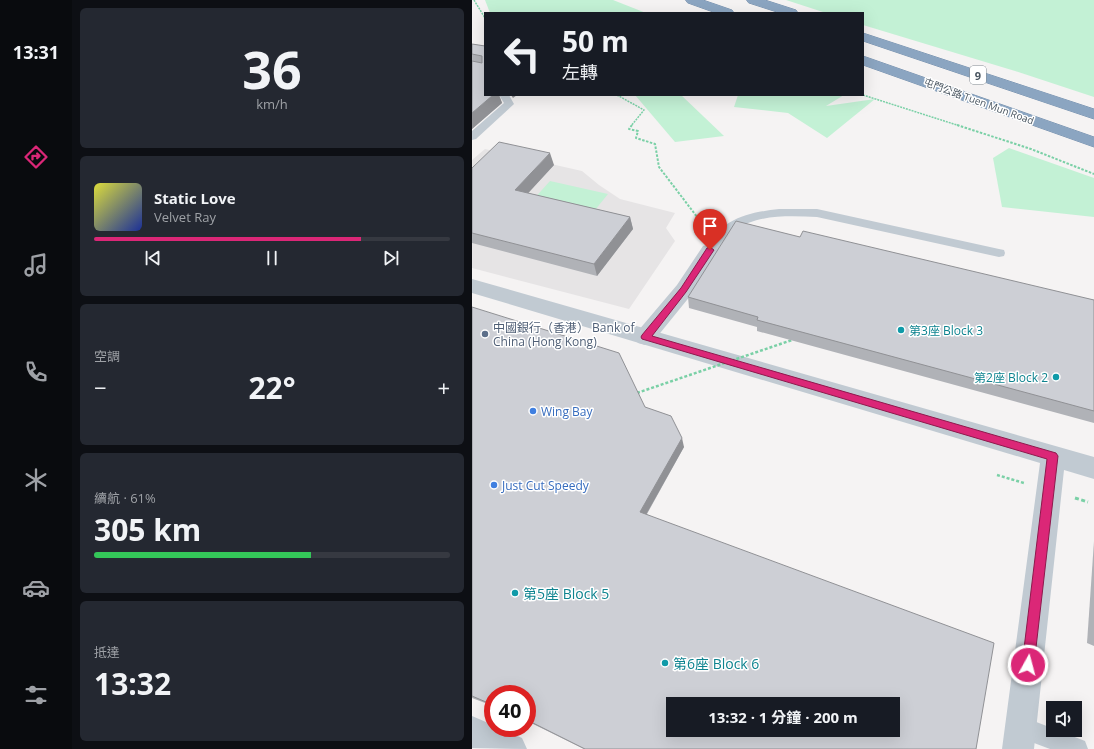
<!DOCTYPE html>
<html lang="zh-TW">
<meta charset="utf-8">
<style>
:root{--surface:#171b24;--page:#242831;--text:#f1f3f6;--muted:#9ea1a6;--line:#363941;--accent:#db2777}
body{margin:0;font-family:"Open Sans","Noto Sans TC",sans-serif;background:var(--page);color:var(--text);height:100vh;display:flex;flex-direction:column;font-size:15px;white-space:nowrap}
*{box-sizing:border-box;margin:0}
p{font-size:13px;color:var(--muted)}
.icon{flex:none;width:22px;height:22px;fill:none;stroke:currentColor;stroke-width:2;stroke-linecap:round;stroke-linejoin:round}
.map{position:relative;flex:1;overflow:hidden}
.drawer{display:flex;flex-direction:column;gap:8px;padding:8px;background:#0d0f14;width:400px}
.drawer>*{flex:none}
.top-card{position:absolute;left:12px;top:12px;width:380px;height:84px;border-radius:0px;box-shadow:0 4px 16px #0002;background:#171b24;color:var(--text);overflow:hidden}
.buttons{position:absolute;left:574px;top:701px;display:grid;gap:8px}
.buttons a{display:grid;place-items:center;width:36px;height:36px;border-radius:0px;background:var(--surface);box-shadow:0 4px 16px #0002;font-size:20px}
.speed{position:absolute;left:12px;top:685px;display:flex;gap:8px;font-size:20px;font-weight:700;text-align:center}
.speed>*{display:grid;place-content:center;width:52px;height:52px;border-radius:50%;background:var(--surface);box-shadow:0 4px 16px #0002;line-height:1}
.speed .limit{border:6px solid #d22;background:#fff;color:#111}
.pin{position:absolute;display:grid;place-items:center;width:34px;height:34px;color:#fff;margin:-41px -17px;border-radius:50% 50% 50% 0;rotate:-45deg;box-shadow:0 0 4px #0007}
.pin .icon{rotate:45deg}
.me{position:absolute;width:44px;margin:-22px;rotate:7deg;stroke-linejoin:round;filter:drop-shadow(0 0 3px #0008)}
.turn{display:flex;align-items:center;gap:14px;height:84px;padding:0 12px;font-size:18px}
.turn .icon{width:52px;height:52px;stroke-width:2.5}
.turn b{display:block;font-size:28px;line-height:34px}
.big{font-size:30px;font-weight:700;line-height:1.1}
.drawer .card{flex:1;display:flex;flex-direction:column;justify-content:center;gap:6px;min-width:0;padding:0 14px;border-radius:6px;background:var(--page)}
.drawer .dial{align-items:center;gap:0}
.dial b{font-size:52px;line-height:1}
.song{display:flex;align-items:center;gap:12px}
.cover{width:48px;height:48px;border-radius:6px;background:linear-gradient(135deg,hsl(60 70% 55%),hsl(230 70% 35%))}
.played{height:4px;border-radius:2px;background:linear-gradient(90deg,var(--accent) 75%,var(--line) 75%)}
.keys{display:flex;justify-content:space-around;direction:ltr}
.heat{display:flex;justify-content:space-between;align-items:center;font-size:22px;direction:ltr}
.charge{height:6px;border-radius:3px;background:linear-gradient(90deg,#34c759 61%,var(--line) 0)}
.trip{position:absolute;left:194px;top:697px;width:234px;height:40px;border-radius:0px;background:var(--surface);box-shadow:0 4px 16px #0002;font-weight:700;line-height:40px;text-align:center}
main{display:flex;flex:1;min-height:0}
.tab-bar{display:flex;flex-direction:column;width:72px;justify-content:space-around;align-items:center;background:#090b0e;color:var(--muted)}
.tab-bar .icon{width:28px;height:28px}
.tab-bar .current{color:var(--accent)}
.tab-bar b{font-size:18px;color:var(--text)}
.map>svg:first-child{display:block}
.education{fill:#e6e4e5}
.green{fill:#c3f1d5}
.lines{fill:none;stroke-linecap:round;stroke-linejoin:round}
.motorway-casing{stroke:#7690ad;stroke-width:1}
.path-far3{stroke:#7ad0a6;stroke-width:1.5;stroke-dasharray:2 1;stroke-linecap:butt}
.path-far2{stroke:#7ad0a6;stroke-width:2;stroke-dasharray:2.5 1.5;stroke-linecap:butt}
.path-far1{stroke:#7ad0a6;stroke-width:2.5;stroke-dasharray:3 2;stroke-linecap:butt}
.path{stroke:#7ad0a6;stroke-width:3;stroke-dasharray:4 2.5;stroke-linecap:butt}
.service{fill:#c1cad2;fill-rule:evenodd}
.pedestrian{fill:#c1cad2;fill-rule:evenodd}
.minor{fill:#c1cad2;fill-rule:evenodd}
.tertiary{fill:#c1cad2;fill-rule:evenodd}
.motorway{fill:#8ba5c1;fill-rule:evenodd}
.path-bridge{stroke:#7ad0a6;stroke-width:2.5;stroke-dasharray:3 2;stroke-linecap:butt}
.wall{fill:#b0b2b7}
.shaded-wall{fill:#909195}
.building{fill:#cdcfd5;stroke:#909195;fill-rule:evenodd}
.route{fill:#db2777;stroke:#8e194d}
.culture-dot{fill:#0f9aa8;stroke:#fff;stroke-width:1.5}
.service-dot{fill:#5c6f8a;stroke:#fff;stroke-width:1.5}
.shop-dot{fill:#3f7fe0;stroke:#fff;stroke-width:1.5}
.labels{text-anchor:middle;dominant-baseline:central;stroke-width:3;stroke-linejoin:round;paint-order:stroke}
.far-street-label{font-size:10px;fill:#4a5661;stroke:#fff}
.shield{fill:#fff;stroke:#808990;stroke-width:1}
.shield-label{font-size:11px;font-weight:bold;fill:#4a5661}
.service-label{font-size:12px;fill:#4e5e75;stroke:#fff;text-anchor:start}
.culture-label{font-size:12px;fill:#0d838f;stroke:#fff;text-anchor:start}
.shop-label{font-size:12px;fill:#366cbe;stroke:#fff;text-anchor:start}
.near-culture-label{font-size:14px;fill:#0d838f;stroke:#fff;text-anchor:start}
</style>
<main>
<nav class="tab-bar">
<b>13:31</b>
<svg class="icon current" aria-label="directions" viewBox="0 0 24 24"><path d="M12 3l9 9-9 9-9-9zM9 14v-3h6M13 9l2 2-2 2"/></svg>
<svg class="icon" aria-label="music" viewBox="0 0 24 24"><path d="M9 18V5l10-2v13"/><circle cx="6" cy="18" r="3"/><circle cx="16" cy="16" r="3"/></svg>
<svg class="icon" aria-label="phone" viewBox="0 0 24 24"><path d="M5 4h4l2 5-3 2q2 4 5 5l2-3 5 2v4C11 20 4 13 5 4z"/></svg>
<svg class="icon" aria-label="climate" viewBox="0 0 24 24"><path d="M12 3v18M4 7l16 10M4 17L20 7"/></svg>
<svg class="icon" aria-label="car" viewBox="0 0 24 24"><path d="M5 17H2v-5l4-1 3-4h7l3 4 3 1v5h-3M9 17h6M6 11h13"/><circle cx="7" cy="17" r="2"/><circle cx="17" cy="17" r="2"/></svg>
<svg class="icon" aria-label="filters" viewBox="0 0 24 24"><path d="M4 7h16M4 17h16"/><circle cx="9" cy="7" r="2"/><circle cx="15" cy="17" r="2"/></svg>
</nav>
<section class="drawer">
<div class="card dial"><b>36</b><p>km/h</p></div>
<div class="card">
<div class="song"><i class="cover"></i><div><b>Static Love</b><p>Velvet Ray</p></div></div>
<div class="played"></div>
<div class="keys"><svg class="icon" aria-label="previous" viewBox="0 0 24 24"><path d="M18 5L8 12l10 7zM5 5v14"/></svg><svg class="icon" aria-label="pause" viewBox="0 0 24 24"><path d="M8 5v14M16 5v14"/></svg><svg class="icon" aria-label="next" viewBox="0 0 24 24"><path d="M6 5l10 7-10 7zM19 5v14"/></svg></div>
</div>
<div class="card"><p>空調</p>
<div class="heat"><a>−</a><b class="big">22°</b><a>+</a></div>
</div>
<div class="card"><p>續航 · 61%</p><b class="big">305 km</b><div class="charge"></div></div>
<div class="card"><p>抵達</p><b class="big">13:32</b></div>
</section>
<div class="map">
<svg width="622" height="749" viewBox="0 0 622 749">
<rect width="100%" height="100%" fill="#f5f3f3"/>
<polygon class="education" points="13,149 110,171 127,185 148,199 203,213 194,228 203,241 157,309 0,268 0,160"/>
<g class="green">
<polygon points="13,0 141,0 174,13 18,13"/>
<polygon points="314,0 622,0 622,97 543,71 391,25 391,13 354,13"/>
<polygon points="163,95 209,95 252,136 203,142"/>
<polygon points="266,95 372,95 354,106 403,99 355,138 316,113 262,107"/>
<polygon points="537,148 622,178 622,217 530,207 521,158"/>
<polygon points="78,181 136,194 119,215 60,201"/>
</g>
<g class="lines">
<defs>
<g id="motorway">
<polygon points="214,0 231,0 260,10 262,13 244,13 216,3"/>
<polygon points="275,0 293,0 324,10 326,13 308,13 277,3"/>
<polygon points="391,33 622,109 622,119 391,41"/>
<polygon points="391,56 622,137 622,147 391,65"/>
</g>
</defs>
<use href="#motorway" class="motorway-casing"/>
<g class="path-far3">
<polyline points="2,0 13,18"/>
<polyline points="145,95 172,110 159,126"/>
<polyline points="391,95 488,126"/>
</g>
<g class="path-far2">
<polyline points="160,125 157,129 166,131 164,138 183,144 187,167 232,226"/>
<polyline points="485,125 559,149 622,174"/>
</g>
<polyline class="path-far1" points="525,475 552,483"/>
<polyline class="path" points="603,498 616,502"/>
<g class="service">
<polygon points="27,95 37,95 42,104 4,139 0,140 0,131 32,103"/>
<path d="M307,209H345L527,249L532,250L533,253L532,256L527,257L345,217C318,216 286,214 263,230C258,233 253,238 250,243C248,246 245,251 243,253C240,255 236,254 233,253L232,250C250,219 273,213 307,209Z"/>
<polygon points="549,716 613,741 616,749 578,749 541,735 538,727 541,719"/>
</g>
<polygon class="pedestrian" points="0,716 21,725 21,728 28,728 50,738 55,749 0,748"/>
<polygon class="minor" points="238,244 245,246 247,250 219,295 180,343 173,345 166,343 162,337 166,331 205,285 231,246"/>
<polygon class="tertiary" points="0,279 622,457 622,479 592,470 562,749 530,749 568,463 0,293"/>
<use href="#motorway" class="motorway"/>
<polyline class="path-bridge" points="165,393 320,340"/>
</g>
<g class="wall">
<polygon points="0,44 13,46 13,95 27,95 30,103 0,129"/>
<polygon points="82,165 56,193 158,217 161,229 125,276 0,243 0,168"/>
<polygon points="328,237 622,300 622,423 285,331 285,327 217,308 216,297"/>
<polygon points="0,307 173,407 212,447 175,514 504,749 112,749 55,721 55,694 21,694 21,706 0,698"/>
<polygon points="622,541 622,646 615,643"/>
</g>
<g class="shaded-wall">
<polygon points="21,95 27,95 30,103 0,129 0,113"/>
<polygon points="39,95 45,95 41,98"/>
<polygon points="78,153 82,165 48,202 43,190"/>
<polygon points="158,217 161,229 125,276 122,264"/>
<polygon points="210,438 212,447 171,520 168,512"/>
</g>
<g class="building">
<polygon points="0,44 13,46 13,95 21,95 0,113 0,61 10,63 10,56 0,54"/>
<polygon points="27,142 78,153 43,190 158,217 122,264 0,233 0,168"/>
<polygon points="264,221 328,237 331,231 622,300 622,411 285,320 286,317 216,297"/>
<path d="M0,307L147,353L173,407L199,416L210,438L168,512L522,643L504,749H113L55,720V694H21V705L0,696ZM201,704H421V730H201Z"/>
</g>
<polygon class="route" points="238,247 242,250 214,292 180,336 584,453 586,456 562,665 561,669 556,671 552,669 550,665 575,459 170,339 169,337 170,335 209,288 235,248"/>
<g class="culture-dot">
<circle cx="429" cy="330" r="4"/>
<circle cx="584" cy="377" r="4"/>
<circle cx="43" cy="593" r="4"/>
<circle cx="193" cy="663" r="4"/>
</g>
<circle class="service-dot" cx="13" cy="334" r="4"/>
<g class="shop-dot">
<circle cx="61" cy="411" r="4"/>
<circle cx="22" cy="485" r="4"/>
</g>
<g class="labels">
<g class="far-street-label">
<text transform="translate(507 101) rotate(20)">屯門公路 Tuen Mun Road</text>
</g>
<rect class="shield" x="498" y="66" width="16" height="18" rx="3"/>
<g class="shield-label">
<text x="506" y="75">9</text>
</g>
<g class="service-label">
<text x="21" y="327">中國銀行（香港） Bank of<tspan x="21" dy="14">China (Hong Kong)</tspan></text>
</g>
<g class="culture-label">
<text x="437" y="330">第3座 Block 3</text>
<text x="576" y="377" text-anchor="end">第2座 Block 2</text>
</g>
<g class="shop-label">
<text x="69" y="411">Wing Bay</text>
<text x="30" y="485">Just Cut Speedy</text>
</g>
<g class="near-culture-label">
<text x="51" y="593">第5座 Block 5</text>
<text x="201" y="663">第6座 Block 6</text>
</g>
</g>
</svg>
<div class="buttons">
<a><svg class="icon" aria-label="sound" viewBox="0 0 24 24"><path d="M4 9h4l5-4v14l-5-4H4zM17 9q2 3 0 6"/></svg></a>
</div>
<div class="speed"><div class="limit">40</div></div>
<div class="pin" style="left:238px;top:250px;background:#d93025"><svg class="icon" aria-label="arrive" viewBox="0 0 24 24"><path d="M6 21V4h12l-3 4 3 4H6"/></svg></div>
<svg class="me" style="left:556px;top:665px" viewBox="-20 -20 40 40"><circle r="17" fill="#db2777" stroke="#fff" stroke-width="3"/><path d="M0-11L8 9 0 5-8 9z" fill="#fff"/></svg>
<div class="trip">13:32 · 1 分鐘 · 200 m</div>
<div class="top-card">
<div class="turn"><svg class="icon" aria-label="left" viewBox="0 0 24 24"><path d="M17 20v-9H6M10 6l-5 5 5 5"/></svg><div><b>50 m</b>左轉</div></div>
</div>
</div>
</main>
